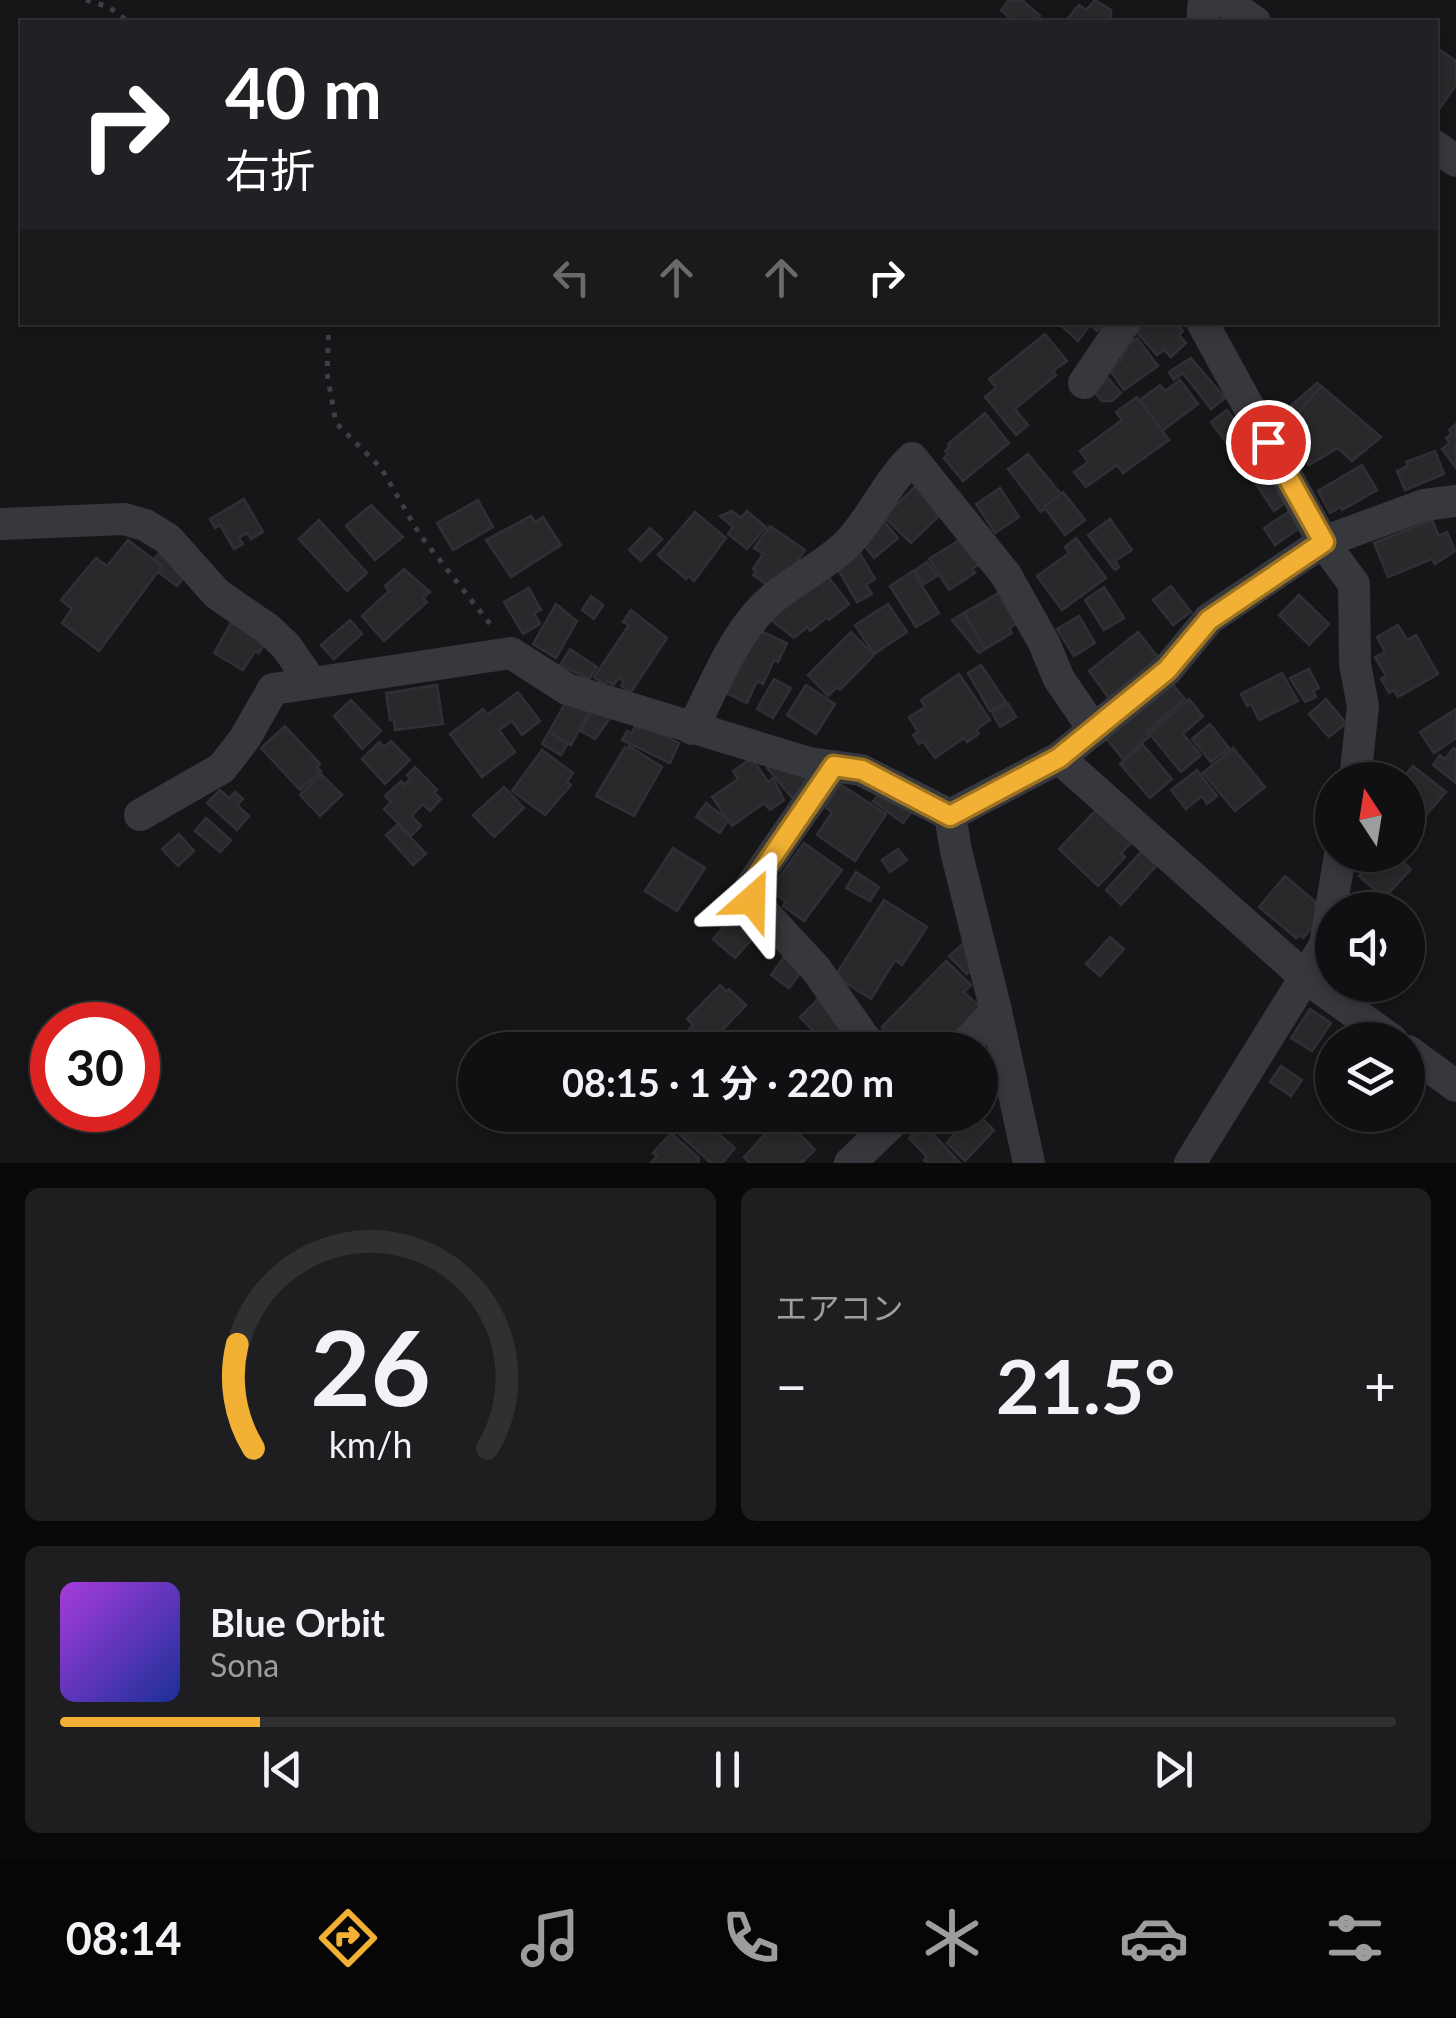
<!DOCTYPE html>
<html lang="ja">
<meta charset="utf-8">
<style>
:root{--surface:#101012;--page:#1e1e20;--text:#f1f3f6;--muted:#9c9d9f;--line:#303032;--accent:#f2b134}
body{margin:0;font-family:Lato,"Noto Sans JP",sans-serif;background:var(--page);color:var(--text);height:100vh;display:flex;flex-direction:column;font-size:38px;white-space:nowrap}
*{box-sizing:border-box;margin:0}
p{font-size:32px;color:var(--muted)}
.icon{flex:none;width:55px;height:55px;fill:none;stroke:currentColor;stroke-width:2;stroke-linecap:round;stroke-linejoin:round}
.map{position:relative;height:1163px;overflow:hidden}
.panel{display:flex;flex-direction:column;gap:25px;padding:25px;background:#09090a;flex:1}
.panel>*{flex:none}
.banner{position:absolute;left:20px;top:20px;width:1418px;height:305px;border-radius:0px;box-shadow:0 5px 15px #0003,0 0 0 2px var(--line);background:#202124;color:#fff;overflow:hidden}
.needle{width:65px;rotate:348deg}
.fabs{position:absolute;left:1315px;top:762px;display:grid;gap:20px}
.fabs a{display:grid;place-items:center;width:110px;height:110px;border-radius:50%;background:var(--surface);box-shadow:0 5px 15px #0003,0 0 0 2px var(--line);font-size:50px}
.speed{position:absolute;left:30px;top:1002px;display:flex;gap:20px;font-size:50px;font-weight:700;text-align:center}
.speed>*{display:grid;place-content:center;width:130px;height:130px;border-radius:50%;background:var(--surface);box-shadow:0 5px 15px #0003,0 0 0 2px var(--line);line-height:1}
.speed .limit{border:15px solid #d22;background:#fff;color:#111}
.pin{position:absolute;display:grid;place-items:center;width:85px;height:85px;color:#fff;margin:-42px;border:5px solid #fff;border-radius:50%;box-shadow:0 2px 10px #0007}
.me{position:absolute;width:110px;margin:-55px;rotate:25deg;stroke-linejoin:round;filter:drop-shadow(0 0 8px #0008)}
.turn{display:flex;align-items:center;gap:35px;height:210px;padding:0 40px;font-size:45px}
.turn .icon{width:130px;height:130px;stroke-width:2.5}
.turn b{display:block;font-size:70px;line-height:85px}
.lanes{display:flex;align-items:center;height:95px;padding:0 40px;background:#0003;justify-content:center;gap:50px;direction:ltr}
.lanes .off{opacity:.35}
.big{font-size:75px;font-weight:700;line-height:1.1}
.panel .tile{flex:1;display:flex;flex-direction:column;justify-content:center;gap:15px;min-width:0;padding:0 35px;border-radius:15px;background:var(--page)}
.panel .dial{align-items:center;gap:0}
.dial svg{height:260px;overflow:visible;fill:none;stroke:var(--line);stroke-width:7;stroke-linecap:round;text-anchor:middle}
.dial text{fill:var(--text);stroke:none}
.song{display:flex;align-items:center;gap:30px}
.cover{width:120px;height:120px;border-radius:15px;background:linear-gradient(135deg,hsl(280 70% 55%),hsl(230 70% 35%))}
.played{height:10px;border-radius:5px;background:linear-gradient(90deg,var(--accent) 15%,var(--line) 15%)}
.keys{display:flex;justify-content:space-around;direction:ltr}
.heat{display:flex;justify-content:space-between;align-items:center;font-size:55px;direction:ltr}
.panel .tiles{flex:1;display:grid;gap:25px;grid-template-columns:1fr 1fr}
.tile:last-child{grid-column:span 2}
.trip{position:absolute;left:458px;top:1032px;width:540px;height:100px;border-radius:50px;background:var(--surface);box-shadow:0 5px 15px #0003,0 0 0 2px var(--line);font-weight:700;line-height:100px;text-align:center}
.tab-bar{display:flex;height:160px;justify-content:space-around;align-items:center;background:#060607;color:var(--muted)}
.tab-bar .icon{width:70px;height:70px}
.tab-bar .selected{color:var(--accent)}
.tab-bar b{font-size:45px;color:var(--text)}
.map>svg:first-child{display:block}
.building{fill:#29292c;stroke:#303034;stroke-width:2.5}
.lines{fill:none;stroke-linecap:round;stroke-linejoin:round}
.path{stroke:#3d3f44;stroke-width:5;stroke-dasharray:5 8;stroke-linecap:butt}
.minor{stroke:#37383d;stroke-width:32}
.route-casing{stroke:#9d7322;stroke-width:25}
.route{stroke:#f2b134;stroke-width:18}
</style>
<div class="map">
<svg width="1456" height="1163" viewBox="0 0 1456 1163">
<rect width="100%" height="100%" fill="#161618"/>
<g class="building">
<polygon points="1009,0 1022,0 1040,16 1035,22 1004,22 1009,17 1001,10"/>
<polygon points="1095,0 1111,10 1111,22 1065,22 1079,5 1086,10"/>
<polygon points="1436,47 1456,61 1456,85 1435,115"/>
<polygon points="1057,322 1104,322 1097,331 1090,325 1078,341"/>
<polygon points="1140,322 1174,322 1183,331 1179,335 1186,343 1171,357 1164,350 1157,355 1133,328"/>
<polygon points="1045,334 1067,361 1053,371 1056,375 1015,409 1028,425 1016,435 985,397 996,388 989,379"/>
<polygon points="1137,338 1158,366 1124,390 1109,369 1122,360 1119,355 1126,350 1124,347"/>
<polygon points="1191,358 1225,398 1211,409 1183,373 1174,380 1169,372"/>
<polygon points="1105,375 1121,393 1112,401 1102,401 1091,388"/>
<polygon points="1180,380 1198,404 1162,431 1140,400 1160,385 1165,391"/>
<polygon points="1317,383 1321,386 1299,412 1282,422 1279,416"/>
<polygon points="1321,386 1381,437 1352,461 1338,448 1309,465 1282,422 1299,412"/>
<polygon points="1137,397 1169,440 1123,473 1117,465 1086,487 1074,472 1088,462 1080,451 1122,420 1116,412"/>
<polygon points="1227,410 1267,464 1251,476 1211,422"/>
<polygon points="985,413 1009,443 963,481 944,458 948,454 945,451 950,446 948,444"/>
<polygon points="1456,424 1456,468 1442,449 1450,443 1446,438 1452,434 1449,430"/>
<polygon points="1435,451 1444,474 1405,490 1397,471 1408,466 1406,462"/>
<polygon points="1028,454 1061,494 1041,512 1008,469"/>
<polygon points="1362,465 1377,490 1342,510 1341,507 1330,513 1318,491"/>
<polygon points="1273,473 1291,499 1274,511 1256,484"/>
<polygon points="924,478 950,505 911,543 884,517"/>
<polygon points="1000,488 1019,517 995,533 976,504"/>
<polygon points="1063,492 1085,520 1065,535 1044,507"/>
<polygon points="244,499 263,532 251,539 247,533 239,538 243,544 234,549 220,525 215,528 210,519"/>
<polygon points="478,500 493,527 453,550 437,523"/>
<polygon points="371,505 403,537 375,560 346,526"/>
<polygon points="732,511 741,518 747,511 766,527 747,549 728,534 733,527 720,516"/>
<polygon points="1290,511 1301,527 1275,545 1264,528"/>
<polygon points="695,512 726,538 694,581 689,576 686,579 658,555"/>
<polygon points="531,516 535,522 543,517 561,545 511,577 486,540"/>
<polygon points="882,519 898,538 874,558 858,538"/>
<polygon points="1110,519 1132,550 1115,561 1119,567 1115,570 1088,535"/>
<polygon points="319,520 367,573 347,591 299,539"/>
<polygon points="1432,520 1439,536 1447,532 1455,551 1435,564 1432,559 1388,577 1374,543"/>
<polygon points="770,526 805,550 776,591 753,575 756,571 753,569 763,554 754,548"/>
<polygon points="650,528 662,539 641,561 629,550"/>
<polygon points="966,536 982,562 972,569 975,573 949,590 929,559"/>
<polygon points="1076,538 1106,578 1062,610 1037,576 1069,553 1065,547"/>
<polygon points="128,540 162,566 99,651 62,623 72,609 61,600 96,558 107,566"/>
<polygon points="858,550 875,579 866,585 872,594 857,602 836,566"/>
<polygon points="158,554 190,570 177,586 158,572 162,566 154,559"/>
<polygon points="927,562 937,576 924,584 915,570"/>
<polygon points="404,569 430,592 423,598 427,602 384,641 362,616 389,591 385,586"/>
<polygon points="823,570 849,604 829,620 826,618 810,631 807,627 794,638 766,616"/>
<polygon points="913,571 939,613 916,627 890,586"/>
<polygon points="1171,586 1191,612 1173,625 1153,600"/>
<polygon points="1104,587 1124,618 1104,630 1085,600"/>
<polygon points="529,588 541,610 534,613 540,624 523,634 504,602"/>
<polygon points="1002,591 1019,622 1009,628 1012,633 985,649 964,613"/>
<polygon points="1299,595 1329,624 1309,645 1279,615"/>
<polygon points="591,596 603,605 594,619 582,610"/>
<polygon points="556,604 577,621 556,658 533,644"/>
<polygon points="888,604 907,632 874,654 855,625"/>
<polygon points="631,610 667,638 631,692 621,686 624,682 619,678 613,685 607,681 605,685 594,677 629,625 623,622"/>
<polygon points="964,613 985,649 979,653 952,620"/>
<polygon points="235,616 269,636 259,653 255,651 243,670 214,653"/>
<polygon points="1079,616 1095,643 1074,656 1057,629"/>
<polygon points="350,620 362,634 334,659 321,645"/>
<polygon points="1398,625 1407,640 1416,635 1438,674 1398,697 1394,690 1389,693 1381,679 1386,676 1375,657 1385,652 1377,637"/>
<polygon points="754,628 787,643 778,662 774,660 763,684 757,681 747,703 724,692"/>
<polygon points="851,632 874,655 840,690 837,687 828,696 808,675"/>
<polygon points="1138,632 1161,661 1111,701 1089,671"/>
<polygon points="570,649 597,667 589,679 560,665"/>
<polygon points="981,665 1006,702 990,711 968,673"/>
<polygon points="1309,669 1319,688 1313,691 1316,697 1305,702 1290,678"/>
<polygon points="1282,673 1298,701 1259,720 1251,704 1247,706 1241,694"/>
<polygon points="959,674 990,720 976,730 979,734 967,742 964,738 935,758 923,741 919,744 913,735 918,732 909,717 925,707 921,700"/>
<polygon points="774,679 791,688 773,718 757,709"/>
<polygon points="1172,684 1185,699 1147,731 1150,736 1123,759 1105,737"/>
<polygon points="437,685 443,724 395,730 394,720 390,720 386,693"/>
<polygon points="806,685 835,704 816,734 787,715"/>
<polygon points="518,692 540,721 522,735 512,721 499,730 515,752 482,777 450,734 483,709 487,715"/>
<polygon points="1189,699 1203,716 1183,734 1201,755 1181,772 1149,733"/>
<polygon points="1326,699 1346,723 1329,737 1309,714"/>
<polygon points="351,700 381,731 362,749 334,716"/>
<polygon points="567,700 589,712 571,745 549,732"/>
<polygon points="1008,703 1016,717 1000,727 992,712"/>
<polygon points="594,708 610,718 595,739 581,731"/>
<polygon points="1456,709 1456,738 1434,753 1420,732"/>
<polygon points="1210,724 1229,748 1211,762 1192,739"/>
<polygon points="642,725 679,743 670,763 622,740 627,731 632,733 635,726 640,729"/>
<polygon points="285,726 320,764 317,767 321,771 300,790 261,748"/>
<polygon points="549,732 568,743 561,755 542,744"/>
<polygon points="391,741 410,760 385,784 362,759 379,742 384,747"/>
<polygon points="1143,745 1172,779 1150,798 1120,764"/>
<polygon points="629,746 662,767 634,816 596,796 625,747 628,749"/>
<polygon points="1233,748 1265,787 1235,811 1203,773"/>
<polygon points="1454,748 1456,749 1456,783 1433,765 1440,755 1445,759"/>
<polygon points="542,750 573,773 567,782 571,785 545,815 512,791"/>
<polygon points="752,758 768,782 773,778 784,800 770,810 764,803 732,826 712,797 738,779 733,771"/>
<polygon points="776,761 814,777 793,799 767,768"/>
<polygon points="1413,766 1446,792 1420,822 1408,811 1408,780 1401,780"/>
<polygon points="415,767 437,790 434,793 441,799 430,811 423,804 412,816 421,826 411,836 384,809 391,802 385,796 401,781 404,785 411,779 407,775"/>
<polygon points="1197,770 1217,796 1207,804 1202,796 1186,809 1171,790"/>
<polygon points="321,774 342,795 320,816 300,795"/>
<polygon points="840,784 886,814 855,861 817,835 832,812 825,807"/>
<polygon points="504,787 524,808 494,837 473,815"/>
<polygon points="220,790 229,798 235,792 243,799 237,805 249,816 237,830 207,803"/>
<polygon points="884,790 913,810 903,823 873,801"/>
<polygon points="706,803 728,820 720,833 696,817"/>
<polygon points="1098,808 1133,841 1121,853 1125,857 1098,886 1059,849"/>
<polygon points="206,818 231,840 220,852 195,831"/>
<polygon points="398,824 426,854 413,865 386,835"/>
<polygon points="179,834 194,851 178,866 162,849"/>
<polygon points="804,843 842,870 804,921 783,906 786,902 770,890"/>
<polygon points="673,848 705,868 677,911 645,891"/>
<polygon points="898,849 907,860 890,872 882,860"/>
<polygon points="1142,851 1157,865 1121,905 1106,890"/>
<polygon points="1386,855 1395,855 1411,869 1384,898 1359,876 1373,861 1377,864"/>
<polygon points="856,872 879,887 870,901 846,888"/>
<polygon points="1285,876 1326,911 1303,938 1299,935 1296,938 1259,907"/>
<polygon points="884,900 927,927 902,965 895,960 871,999 835,976"/>
<polygon points="729,920 752,939 735,958 713,939"/>
<polygon points="1110,937 1124,949 1100,976 1086,964"/>
<polygon points="966,941 972,970 967,974 949,956"/>
<polygon points="784,957 802,971 789,988 771,975"/>
<polygon points="946,961 971,985 964,992 982,1009 943,1050 906,1050 882,1027"/>
<polygon points="720,985 727,992 729,989 746,1005 713,1040 710,1037 701,1046 687,1032 693,1025 687,1019"/>
<polygon points="818,999 843,1026 839,1030 841,1032 827,1045 800,1017"/>
<polygon points="1310,1009 1331,1023 1312,1051 1291,1038"/>
<polygon points="984,1048 998,1063 999,1069 981,1086 984,1089 980,1094 980,1052"/>
<polygon points="1281,1066 1302,1080 1291,1096 1270,1082"/>
<polygon points="697,1115 735,1148 722,1163 711,1163 679,1134"/>
<polygon points="921,1115 963,1115 946,1133 943,1129 939,1133"/>
<polygon points="970,1115 978,1115 994,1130 965,1161 947,1143"/>
<polygon points="782,1116 815,1150 801,1163 749,1163 744,1157"/>
<polygon points="924,1124 960,1163 927,1163 924,1160 927,1157 909,1138"/>
<polygon points="671,1133 699,1158 698,1163 651,1163 657,1156 653,1153"/>
</g>
<g class="lines">
<g class="path">
<polyline points="86,0 109,7 129,22"/>
<polyline points="329,322 327,373 336,423 381,468 420,535 494,629"/>
</g>
<g class="minor">
<polyline points="1223,0 1255,22"/>
<polyline points="1202,22 1204,0"/>
<polyline points="1435,146 1456,161"/>
<polyline points="1202,322 1323,542 1354,584 1355,664 1363,706 1355,780"/>
<polyline points="1084,383 1125,322"/>
<polyline points="0,524 124,519 145,525 168,539 217,594 268,629 286,646 311,682"/>
<path d="M692,729C715,686 734,631 773,598C796,579 826,565 848,543C873,517 886,483 912,458L1006,575L1044,643L1059,679L1094,730"/>
<polyline points="1059,758 1305,977 1392,1040"/>
<polyline points="834,766 751,886 752,900 816,969 865,1039 878,1050"/>
<polyline points="140,815 222,768 245,738 273,689 511,653 567,689 809,763 861,770 950,815"/>
<polyline points="950,815 1059,758 1167,670 1209,619 1323,542 1424,505 1456,501"/>
<polyline points="950,815 956,851 996,1011 1029,1163"/>
<polyline points="960,1050 996,1011"/>
<polyline points="1408,1051 1456,1086"/>
<polyline points="850,1163 900,1115"/>
<polyline points="1190,1163 1325,945 1340,855"/>
</g>
</g>
<g class="lines">
<defs>
<polyline id="route" points="752,900 752,886 834,766 862,770 950,816 1059,758 1167,670 1209,620 1324,542 1268,442"/>
</defs>
<use href="#route" class="route-casing"/>
<use href="#route" class="route"/>
</g>
</svg>
<div class="fabs">
<a><svg class="needle" viewBox="-14 -14 28 28"><path d="M0-13l5 13h-10z" fill="#e53935"/><path d="M0 13l5-13h-10z" fill="#9c9d9f"/></svg></a>
<a><svg class="icon" aria-label="sound" viewBox="0 0 24 24"><path d="M4 9h4l5-4v14l-5-4H4zM17 9q2 3 0 6"/></svg></a>
<a><svg class="icon" aria-label="layers" viewBox="0 0 24 24"><path d="M12 4l9 5-9 5-9-5zM3 14l9 5 9-5"/></svg></a>
</div>
<div class="speed"><div class="limit">30</div></div>
<div class="pin" style="left:1268px;top:442px;background:#d93025"><svg class="icon" aria-label="arrive" viewBox="0 0 24 24"><path d="M6 21V4h12l-3 4 3 4H6"/></svg></div>
<svg class="me" style="left:752px;top:900px" viewBox="-20 -20 40 40"><path d="M0-17L14 15 0 8-14 15z" fill="#f2b134" stroke="#fff" stroke-width="4"/></svg>
<div class="trip">08:15 · 1 分 · 220 m</div>
<div class="banner">
<div class="turn"><svg class="icon" aria-label="right" viewBox="0 0 24 24"><path d="M7 20v-9h11M14 6l5 5-5 5"/></svg><div><b>40 m</b>右折</div></div>
<div class="lanes"><svg class="icon off" aria-label="left" viewBox="0 0 24 24"><path d="M17 20v-9H6M10 6l-5 5 5 5"/></svg><svg class="icon off" aria-label="ahead" viewBox="0 0 24 24"><path d="M12 20V5M6 11l6-6 6 6"/></svg><svg class="icon off" aria-label="ahead" viewBox="0 0 24 24"><path d="M12 20V5M6 11l6-6 6 6"/></svg><svg class="icon" aria-label="right" viewBox="0 0 24 24"><path d="M7 20v-9h11M14 6l5 5-5 5"/></svg></div>
</div>
</div>
<section class="panel">
<div class="tiles">
<div class="tile dial"><svg viewBox="0 0 100 80">
<path d="M14 69A42 42 0 1 1 86 69"/>
<path d="M14 69A42 42 0 0 1 9 37" stroke="#f2b134"/>
<text x="50" y="56" font-size="32" font-weight="700">26</text>
<text x="50" y="72" font-size="11">km/h</text>
</svg></div>
<div class="tile"><p>エアコン</p>
<div class="heat"><a>−</a><b class="big">21.5°</b><a>+</a></div>
</div>
<div class="tile">
<div class="song"><i class="cover"></i><div><b>Blue Orbit</b><p>Sona</p></div></div>
<div class="played"></div>
<div class="keys"><svg class="icon" aria-label="previous" viewBox="0 0 24 24"><path d="M18 5L8 12l10 7zM5 5v14"/></svg><svg class="icon" aria-label="pause" viewBox="0 0 24 24"><path d="M8 5v14M16 5v14"/></svg><svg class="icon" aria-label="next" viewBox="0 0 24 24"><path d="M6 5l10 7-10 7zM19 5v14"/></svg></div>
</div>
</div>
</section>
<nav class="tab-bar">
<b>08:14</b>
<svg class="icon selected" aria-label="directions" viewBox="0 0 24 24"><path d="M12 3l9 9-9 9-9-9zM9 14v-3h6M13 9l2 2-2 2"/></svg>
<svg class="icon" aria-label="music" viewBox="0 0 24 24"><path d="M9 18V5l10-2v13"/><circle cx="6" cy="18" r="3"/><circle cx="16" cy="16" r="3"/></svg>
<svg class="icon" aria-label="phone" viewBox="0 0 24 24"><path d="M5 4h4l2 5-3 2q2 4 5 5l2-3 5 2v4C11 20 4 13 5 4z"/></svg>
<svg class="icon" aria-label="climate" viewBox="0 0 24 24"><path d="M12 3v18M4 7l16 10M4 17L20 7"/></svg>
<svg class="icon" aria-label="car" viewBox="0 0 24 24"><path d="M5 17H2v-5l4-1 3-4h7l3 4 3 1v5h-3M9 17h6M6 11h13"/><circle cx="7" cy="17" r="2"/><circle cx="17" cy="17" r="2"/></svg>
<svg class="icon" aria-label="filters" viewBox="0 0 24 24"><path d="M4 7h16M4 17h16"/><circle cx="9" cy="7" r="2"/><circle cx="15" cy="17" r="2"/></svg>
</nav>
